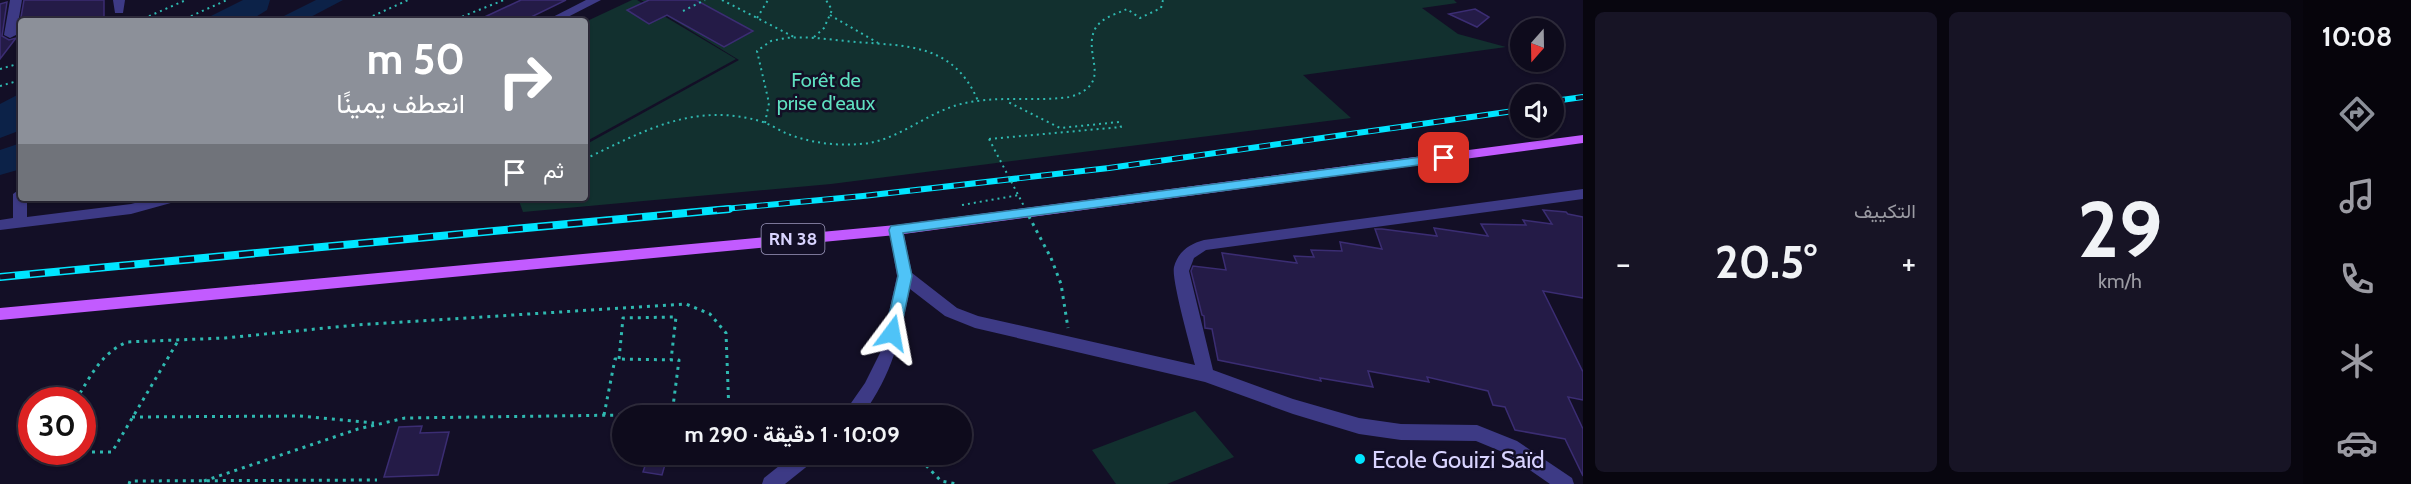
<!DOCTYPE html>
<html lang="ar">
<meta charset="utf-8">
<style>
:root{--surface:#0e0b1c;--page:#171425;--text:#f1f3f6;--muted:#9b9ba3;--line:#2e2b3b;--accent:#8c9099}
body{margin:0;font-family:Cabin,Vazirmatn,sans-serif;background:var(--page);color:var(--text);direction:rtl;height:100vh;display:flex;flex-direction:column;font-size:22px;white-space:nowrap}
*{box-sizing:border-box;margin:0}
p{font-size:20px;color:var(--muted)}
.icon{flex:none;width:33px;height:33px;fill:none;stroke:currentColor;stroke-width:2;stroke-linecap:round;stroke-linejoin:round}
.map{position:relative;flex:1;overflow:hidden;direction:ltr}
.details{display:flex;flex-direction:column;gap:12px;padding:12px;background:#08060f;width:720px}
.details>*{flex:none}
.hud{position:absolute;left:18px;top:18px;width:570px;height:183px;border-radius:6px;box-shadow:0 2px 4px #0004,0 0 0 2px var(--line);direction:rtl;background:#8c9099;color:#fff;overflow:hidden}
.needle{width:39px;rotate:200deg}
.fabs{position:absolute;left:1510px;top:18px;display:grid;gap:12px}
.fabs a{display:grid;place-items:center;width:54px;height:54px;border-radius:50%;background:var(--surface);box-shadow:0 2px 4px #0004,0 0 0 2px var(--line);font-size:30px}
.speed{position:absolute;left:18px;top:387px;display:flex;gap:12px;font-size:30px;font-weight:700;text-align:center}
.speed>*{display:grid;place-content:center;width:78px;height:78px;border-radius:50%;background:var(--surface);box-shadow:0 2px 4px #0004,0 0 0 2px var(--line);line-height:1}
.speed .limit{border:9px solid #d22;background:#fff;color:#111}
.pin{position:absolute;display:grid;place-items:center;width:51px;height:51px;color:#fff;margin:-26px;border-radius:12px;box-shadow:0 3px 9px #0006}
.me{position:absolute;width:66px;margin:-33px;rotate:13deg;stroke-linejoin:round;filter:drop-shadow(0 0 4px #0008)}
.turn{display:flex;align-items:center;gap:21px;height:126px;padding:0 24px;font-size:27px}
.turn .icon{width:78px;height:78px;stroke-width:2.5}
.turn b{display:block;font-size:42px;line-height:51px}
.then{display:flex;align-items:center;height:57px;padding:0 24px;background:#0003;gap:12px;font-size:22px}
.big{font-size:45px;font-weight:700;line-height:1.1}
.details .card{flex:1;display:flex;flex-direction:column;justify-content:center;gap:9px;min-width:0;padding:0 21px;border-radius:9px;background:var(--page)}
.details .dial{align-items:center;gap:0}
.dial b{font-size:78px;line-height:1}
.heat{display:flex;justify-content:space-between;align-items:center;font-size:33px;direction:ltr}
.details .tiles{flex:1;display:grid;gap:12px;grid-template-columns:repeat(2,1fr)}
.trip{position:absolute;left:612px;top:405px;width:360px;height:60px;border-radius:30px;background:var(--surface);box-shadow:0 2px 4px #0004,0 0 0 2px var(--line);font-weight:700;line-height:60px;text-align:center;direction:rtl}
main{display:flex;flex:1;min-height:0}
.tabs{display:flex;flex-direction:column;width:108px;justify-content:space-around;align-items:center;background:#06040b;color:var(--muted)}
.tabs .icon{width:42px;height:42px}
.tabs .selected{color:var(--accent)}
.tabs b{font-size:27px;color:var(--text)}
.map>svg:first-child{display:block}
.green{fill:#12302f}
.water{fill:#0c2248}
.building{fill:#241b47;stroke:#3b2d73;stroke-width:1.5}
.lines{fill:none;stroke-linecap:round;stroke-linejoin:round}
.path-far1{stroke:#2fb8b0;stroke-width:2;stroke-dasharray:2 4;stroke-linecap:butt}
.path{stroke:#2fb8b0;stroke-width:3;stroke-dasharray:3 5;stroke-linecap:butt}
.minor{fill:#3d3a85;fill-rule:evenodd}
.primary{fill:#c25bff;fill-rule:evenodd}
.rail-far1-casing{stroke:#00e5ff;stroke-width:6}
.rail-casing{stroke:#00e5ff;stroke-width:8}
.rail-far1{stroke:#130f26;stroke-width:4;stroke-dasharray:11;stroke-linecap:butt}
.rail{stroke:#130f26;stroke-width:5;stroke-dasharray:15;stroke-linecap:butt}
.path-bridge-far1{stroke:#2fb8b0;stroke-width:2;stroke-dasharray:2 4;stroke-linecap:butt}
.path-bridge{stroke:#2fb8b0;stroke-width:3;stroke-dasharray:3 5;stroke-linecap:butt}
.route{fill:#4fc3f7;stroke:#337fa1;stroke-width:1.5}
.poi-dot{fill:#00e5ff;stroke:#130f26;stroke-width:2}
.labels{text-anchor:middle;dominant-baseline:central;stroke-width:5;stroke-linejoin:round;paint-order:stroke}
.shield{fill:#130f26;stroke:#9e99be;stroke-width:1.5}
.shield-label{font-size:18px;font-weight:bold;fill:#d9d4ff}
.park-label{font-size:20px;fill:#5fe0c0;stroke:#130f26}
.near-poi-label{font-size:24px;fill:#d9d4ff;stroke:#130f26;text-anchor:start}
</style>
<main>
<nav class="tabs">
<b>10:08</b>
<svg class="icon selected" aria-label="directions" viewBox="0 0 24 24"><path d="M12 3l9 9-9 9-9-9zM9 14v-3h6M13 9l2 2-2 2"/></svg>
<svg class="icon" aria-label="music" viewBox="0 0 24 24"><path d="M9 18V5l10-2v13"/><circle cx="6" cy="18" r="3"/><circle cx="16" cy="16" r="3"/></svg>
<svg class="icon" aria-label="phone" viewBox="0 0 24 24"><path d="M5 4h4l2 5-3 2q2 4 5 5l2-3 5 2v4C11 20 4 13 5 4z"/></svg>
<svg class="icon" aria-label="climate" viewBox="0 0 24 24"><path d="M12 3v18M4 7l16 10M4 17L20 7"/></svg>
<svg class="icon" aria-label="car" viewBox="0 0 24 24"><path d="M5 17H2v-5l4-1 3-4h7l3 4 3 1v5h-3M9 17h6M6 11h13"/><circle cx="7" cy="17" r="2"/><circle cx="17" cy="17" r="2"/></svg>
</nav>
<section class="details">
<div class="tiles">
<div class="card dial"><b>29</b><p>km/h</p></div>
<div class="card"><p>التكييف</p>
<div class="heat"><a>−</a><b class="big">20.5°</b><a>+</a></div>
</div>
</div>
</section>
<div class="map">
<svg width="1583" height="484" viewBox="0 0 1583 484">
<rect width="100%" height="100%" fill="#130f26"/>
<g class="green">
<polygon points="632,0 637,0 736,59 585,142 585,22"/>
<polygon points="641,0 1454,0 1457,3 1422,8 1458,34 1506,47 1303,75 1351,118 831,184 523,212 518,198 585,198 585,145 739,60"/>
<polygon points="1195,411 1234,457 1167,484 1116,484 1092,450"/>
</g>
<g class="water">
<polygon points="243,0 270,0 267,10 249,21 201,21"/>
<polygon points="316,0 343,0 303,21 274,21"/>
<polygon points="21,93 21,130 0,138 0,104"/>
<polygon points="21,143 21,169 0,175 0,150"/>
</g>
<g class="building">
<polygon points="24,0 104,0 104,19 21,21 21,31 18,34"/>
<polygon points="521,0 566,0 523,21 476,21"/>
<polygon points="649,0 696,0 753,31 724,47 667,15 649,24 627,10"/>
<polygon points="7,2 2,36 9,40 16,38 0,59 0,4"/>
<polygon points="1475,9 1489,17 1477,27 1449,14"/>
<polygon points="1543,210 1566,212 1568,214 1583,217 1583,298 1543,291 1583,372 1583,400 1568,397 1583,429 1583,476 1565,439 1515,430 1505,407 1493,405 1488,391 1427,377 1429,382 1368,371 1373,387 1320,378 1321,381 1218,360 1212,329 1205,328 1204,316 1202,315 1191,271 1193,266 1226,270 1222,253 1297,263 1294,256 1314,257 1311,250 1342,251 1340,242 1382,249 1375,229 1382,229 1437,236 1434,228 1488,236 1481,224 1526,225 1523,220 1552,224"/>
<polygon points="422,426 420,433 449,432 438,475 384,477 399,427"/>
<polygon points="649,454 668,454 662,475 643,472"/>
</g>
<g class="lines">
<g class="path-far1">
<polyline points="722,0 796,38"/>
<polyline points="683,11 705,0"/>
<polyline points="830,15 878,43"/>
<polyline points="757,18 768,0"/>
<polyline points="138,21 186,0"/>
<polyline points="180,21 227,0"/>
<polyline points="362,21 408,0"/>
<polyline points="451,21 504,0"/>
<polyline points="814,37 824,28 832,10 826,0"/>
<polyline points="0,69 21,63"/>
<polyline points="0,86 21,80"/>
<path d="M765,123L769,103L757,51L771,41L786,38C810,36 833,40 856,42C908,46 954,44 978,101"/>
<polyline points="989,139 1121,127 1119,122 1060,128 1006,101"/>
<path d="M585,159C644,131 695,101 763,122C772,125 780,131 788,134C811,143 836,146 860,144C897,142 925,113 961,104C996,95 1034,102 1070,97C1115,83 1082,55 1095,29C1101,18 1116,14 1127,9L1140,18L1161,8L1163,0"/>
<polyline points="962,205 1019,195"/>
</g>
<g class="path">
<polyline points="1051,258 1061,284 1068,328"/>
<polyline points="619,359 623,318 676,317 671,360"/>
<path d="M76,400C90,377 101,353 127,342L225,338L356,325L686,304L710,314L726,333L729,413"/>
<polyline points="604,415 615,359 679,360 672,414"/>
<polyline points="132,417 300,416 374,423"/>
<polyline points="60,452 112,452 178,341"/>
<polyline points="915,454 941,481 957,484"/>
<polyline points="204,481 358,429 405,418 770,413"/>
<polyline points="129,484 130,481 377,480"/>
</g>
<g class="minor">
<polygon points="10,0 22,0 16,35 10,38 4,35"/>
<polygon points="113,0 125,0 123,13 115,13"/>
<polygon points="586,0 601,0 560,21 545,21"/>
<polygon points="20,189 21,198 27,198 27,217 131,204 154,198 180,198 178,201 131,214 0,230 0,220 13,218 13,194"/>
<path d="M1583,189V199L1206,250L1194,258L1189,271L1213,370L1293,399L1359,418L1401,424L1477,425L1517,441L1572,478L1574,484H1550L1505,453L1476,441L1401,440L1359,434L1293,414L1205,382L975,328L945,316L910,289C899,341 894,371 862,416H842L865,383L880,353L897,276L889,230L891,226H901L903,230L912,273L957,308L978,316L1195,365C1191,349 1171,279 1174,267C1178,252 1189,244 1204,240Z"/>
<polygon points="794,454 817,454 815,460 785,484 762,484 764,478"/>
</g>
<polygon class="primary" points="1583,135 1583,143 896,235 0,320 0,308 896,225"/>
<defs>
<g id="rail-far1">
<polyline points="1554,101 1583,97"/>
<polyline points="713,210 863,196 1109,168 1521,110"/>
</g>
<polyline id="rail" points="0,277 729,209"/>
</defs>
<use href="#rail-far1" class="rail-far1-casing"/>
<use href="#rail" class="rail-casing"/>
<use href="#rail-far1" class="rail-far1"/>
<use href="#rail" class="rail"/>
<polyline class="path-bridge-far1" points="989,139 1026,210"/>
<polyline class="path-bridge" points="1025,209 1051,258"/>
</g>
<polygon class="route" points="1444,154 1451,158 1449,161 903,233 912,276 900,333 898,338 887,338 885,333 898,276 889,230 891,226"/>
<circle class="poi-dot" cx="1360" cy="459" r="6"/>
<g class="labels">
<rect class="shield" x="761.5" y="224" width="63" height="30" rx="4.5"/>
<g class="shield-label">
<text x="793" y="239">RN 38</text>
</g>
<g class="park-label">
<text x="826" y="80">Forêt de<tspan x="826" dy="23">prise d'eaux</tspan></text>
</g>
<g class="near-poi-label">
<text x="1372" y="459">Ecole Gouizi Saïd</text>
</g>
</g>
</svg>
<div class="fabs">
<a><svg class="needle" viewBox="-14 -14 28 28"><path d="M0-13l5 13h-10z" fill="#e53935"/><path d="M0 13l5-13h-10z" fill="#9b9ba3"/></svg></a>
<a><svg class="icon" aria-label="sound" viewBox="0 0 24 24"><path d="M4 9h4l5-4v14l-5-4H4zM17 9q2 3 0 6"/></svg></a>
</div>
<div class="speed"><div class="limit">30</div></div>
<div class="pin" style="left:1444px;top:158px;background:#d93025"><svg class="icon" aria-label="arrive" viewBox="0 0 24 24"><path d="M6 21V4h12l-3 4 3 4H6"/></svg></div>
<svg class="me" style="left:892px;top:333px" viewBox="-20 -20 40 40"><path d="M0-17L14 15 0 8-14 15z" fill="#4fc3f7" stroke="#fff" stroke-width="4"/></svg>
<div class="trip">10:09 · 1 دقيقة · 290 m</div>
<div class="hud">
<div class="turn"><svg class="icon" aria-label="right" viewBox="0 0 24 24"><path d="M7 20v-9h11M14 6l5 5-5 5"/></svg><div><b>50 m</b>انعطف يمينًا</div></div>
<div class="then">ثم<svg class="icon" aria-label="arrive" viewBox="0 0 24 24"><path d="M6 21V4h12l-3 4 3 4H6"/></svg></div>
</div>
</div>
</main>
